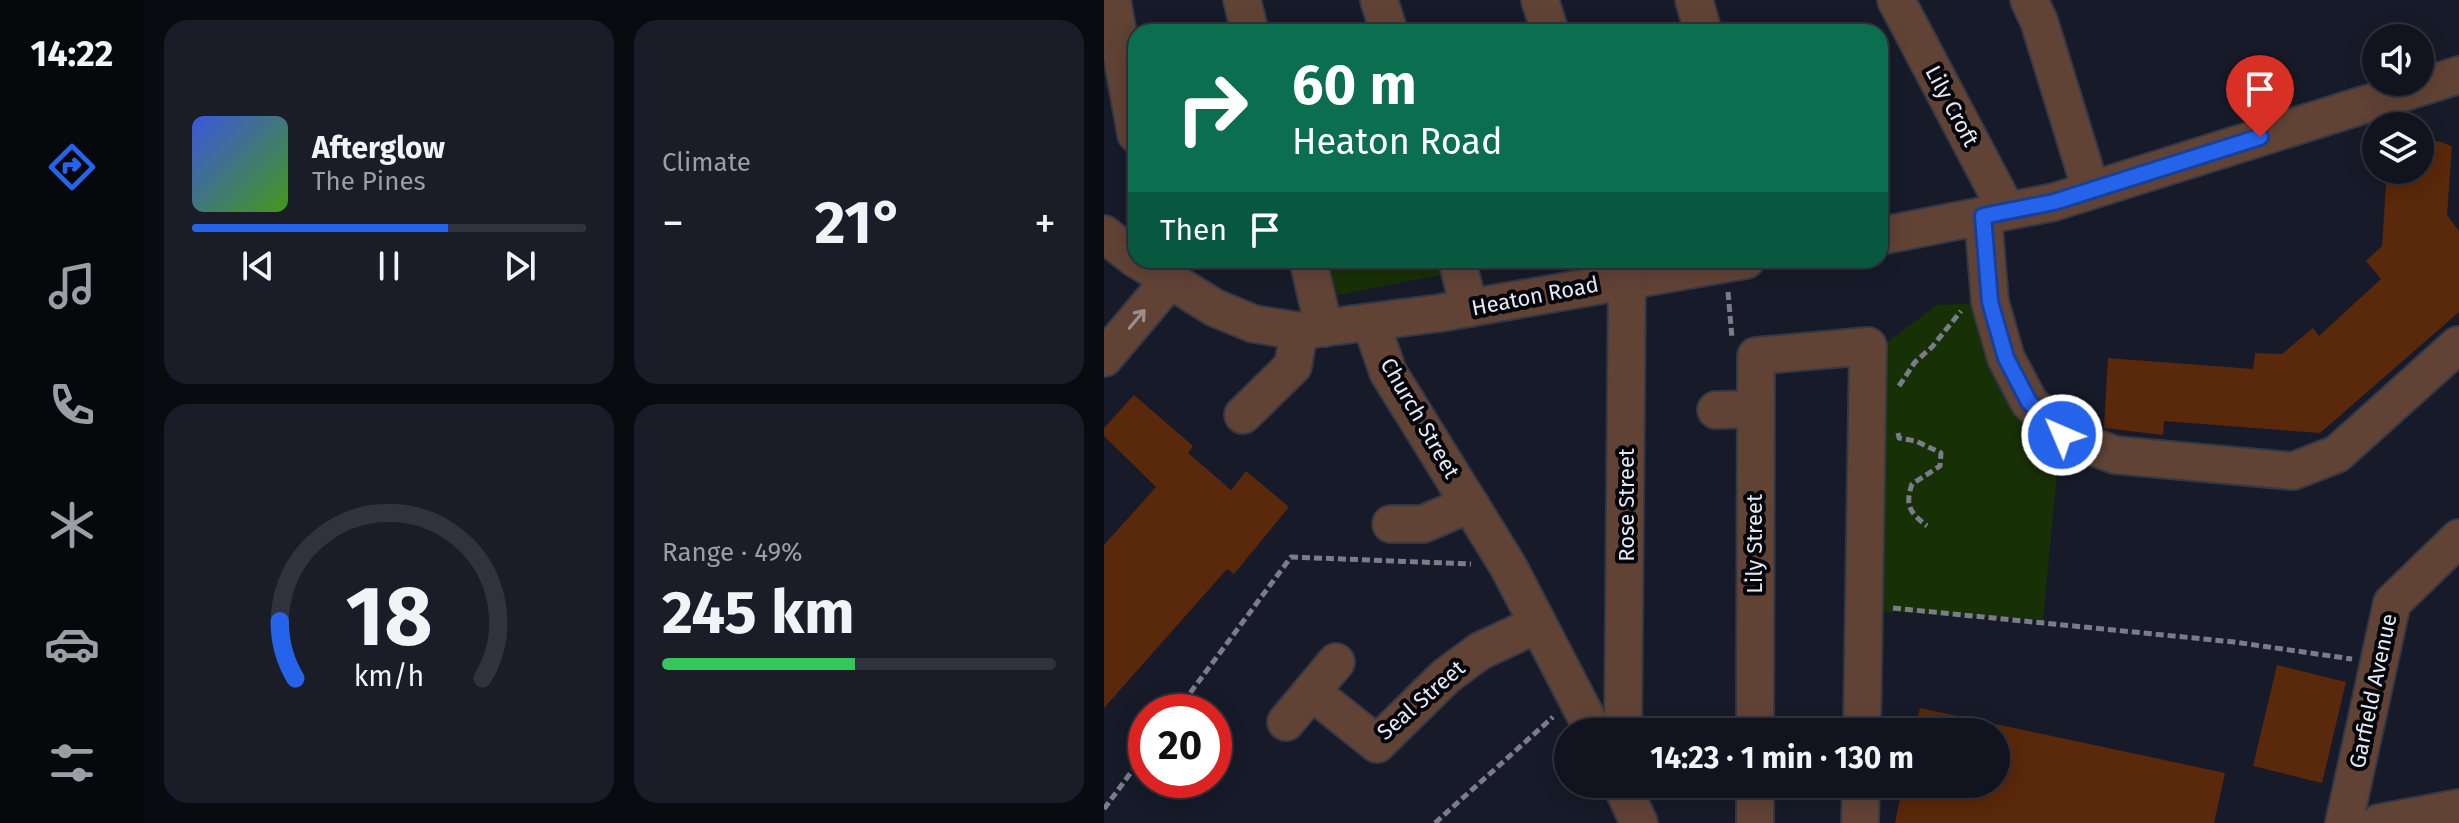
<!DOCTYPE html>
<meta charset="utf-8">
<style>
:root{--surface:#11141f;--page:#1a1d28;--text:#f1f3f6;--muted:#9c9ea4;--line:#30333d;--accent:#2563eb}
body{margin:0;font-family:"Fira Sans",sans-serif;background:var(--page);color:var(--text);height:100vh;display:flex;flex-direction:column;font-size:30px;white-space:nowrap}
*{box-sizing:border-box;margin:0}
p{font-size:26px;color:var(--muted)}
.icon{flex:none;width:44px;height:44px;fill:none;stroke:currentColor;stroke-width:2;stroke-linecap:round;stroke-linejoin:round}
.map{position:relative;flex:1;overflow:hidden}
.panel{display:flex;flex-direction:column;gap:20px;padding:20px;background:#090b11;width:960px}
.panel>*{flex:none}
.top-card{position:absolute;left:24px;top:24px;width:760px;height:244px;border-radius:24px;box-shadow:0 4px 20px #0003,0 0 0 2px var(--line);background:#0b6e4f;color:#fff;overflow:hidden}
.buttons{position:absolute;left:1258px;top:24px;display:grid;gap:16px}
.buttons a{display:grid;place-items:center;width:72px;height:72px;border-radius:50%;background:var(--surface);box-shadow:0 4px 20px #0003,0 0 0 2px var(--line);font-size:40px}
.speed{position:absolute;left:24px;top:694px;display:flex;gap:16px;font-size:40px;font-weight:700;text-align:center}
.speed>*{display:grid;place-content:center;width:104px;height:104px;border-radius:50%;background:var(--surface);box-shadow:0 4px 20px #0003,0 0 0 2px var(--line);line-height:1}
.speed .limit{border:12px solid #d22;background:#fff;color:#111}
.pin{position:absolute;display:grid;place-items:center;width:68px;height:68px;color:#fff;margin:-82px -34px;border-radius:50% 50% 50% 0;rotate:-45deg;box-shadow:0 0 8px #0007}
.pin .icon{rotate:45deg}
.me{position:absolute;width:88px;margin:-44px;rotate:315deg;stroke-linejoin:round;filter:drop-shadow(0 0 6px #0008)}
.turn{display:flex;align-items:center;gap:28px;height:168px;padding:0 32px;font-size:36px}
.turn .icon{width:104px;height:104px;stroke-width:2.5}
.turn b{display:block;font-size:56px;line-height:68px}
.then{display:flex;align-items:center;height:76px;padding:0 32px;background:#0003;gap:16px;font-size:30px}
.big{font-size:60px;font-weight:700;line-height:1.1}
.panel .tile{flex:1;display:flex;flex-direction:column;justify-content:center;gap:12px;min-width:0;padding:0 28px;border-radius:24px;background:var(--page)}
.panel .dial{align-items:center;gap:0}
.dial svg{height:208px;overflow:visible;fill:none;stroke:var(--line);stroke-width:7;stroke-linecap:round;text-anchor:middle}
.dial text{fill:var(--text);stroke:none}
.song{display:flex;align-items:center;gap:24px}
.cover{width:96px;height:96px;border-radius:12px;background:linear-gradient(135deg,hsl(230 70% 55%),hsl(100 70% 35%))}
.played{height:8px;border-radius:4px;background:linear-gradient(90deg,var(--accent) 65%,var(--line) 65%)}
.keys{display:flex;justify-content:space-around;direction:ltr}
.heat{display:flex;justify-content:space-between;align-items:center;font-size:44px;direction:ltr}
.charge{height:12px;border-radius:6px;background:linear-gradient(90deg,#34c759 49%,var(--line) 0)}
.panel .tiles{flex:1;display:grid;gap:20px;grid-template-columns:repeat(2,1fr)}
.trip{position:absolute;left:450px;top:718px;width:456px;height:80px;border-radius:40px;background:var(--surface);box-shadow:0 4px 20px #0003,0 0 0 2px var(--line);font-weight:700;line-height:80px;text-align:center}
main{display:flex;flex:1;min-height:0}
.tab-bar{display:flex;flex-direction:column;width:144px;justify-content:space-around;align-items:center;background:#07080c;color:var(--muted)}
.tab-bar .icon{width:56px;height:56px}
.tab-bar .selected{color:var(--accent)}
.tab-bar b{font-size:36px;color:var(--text)}
.map>svg:first-child{display:block}
.green{fill:#183006}
.building{fill:#5a280a}
.lines{fill:none;stroke-linecap:round;stroke-linejoin:round}
.minor-casing{stroke:#343845;stroke-width:40}
.path{stroke:#7a7d89;stroke-width:5;stroke-dasharray:8 4;stroke-linecap:butt}
.minor{stroke:#614336;stroke-width:36}
.oneway{stroke:#9d8e8b}
.route-casing{stroke:#184099;stroke-width:20}
.route{stroke:#2563eb;stroke-width:14}
.labels{text-anchor:middle;dominant-baseline:central;stroke-width:8;stroke-linejoin:round;paint-order:stroke}
.street-label{font-size:22px;fill:#e6e9f3;stroke:#05060b}
</style>
<main>
<nav class="tab-bar">
<b>14:22</b>
<svg class="icon selected" aria-label="directions" viewBox="0 0 24 24"><path d="M12 3l9 9-9 9-9-9zM9 14v-3h6M13 9l2 2-2 2"/></svg>
<svg class="icon" aria-label="music" viewBox="0 0 24 24"><path d="M9 18V5l10-2v13"/><circle cx="6" cy="18" r="3"/><circle cx="16" cy="16" r="3"/></svg>
<svg class="icon" aria-label="phone" viewBox="0 0 24 24"><path d="M5 4h4l2 5-3 2q2 4 5 5l2-3 5 2v4C11 20 4 13 5 4z"/></svg>
<svg class="icon" aria-label="climate" viewBox="0 0 24 24"><path d="M12 3v18M4 7l16 10M4 17L20 7"/></svg>
<svg class="icon" aria-label="car" viewBox="0 0 24 24"><path d="M5 17H2v-5l4-1 3-4h7l3 4 3 1v5h-3M9 17h6M6 11h13"/><circle cx="7" cy="17" r="2"/><circle cx="17" cy="17" r="2"/></svg>
<svg class="icon" aria-label="filters" viewBox="0 0 24 24"><path d="M4 7h16M4 17h16"/><circle cx="9" cy="7" r="2"/><circle cx="15" cy="17" r="2"/></svg>
</nav>
<section class="panel">
<div class="tiles">
<div class="tile">
<div class="song"><i class="cover"></i><div><b>Afterglow</b><p>The Pines</p></div></div>
<div class="played"></div>
<div class="keys"><svg class="icon" aria-label="previous" viewBox="0 0 24 24"><path d="M18 5L8 12l10 7zM5 5v14"/></svg><svg class="icon" aria-label="pause" viewBox="0 0 24 24"><path d="M8 5v14M16 5v14"/></svg><svg class="icon" aria-label="next" viewBox="0 0 24 24"><path d="M6 5l10 7-10 7zM19 5v14"/></svg></div>
</div>
<div class="tile"><p>Climate</p>
<div class="heat"><a>−</a><b class="big">21°</b><a>+</a></div>
</div>
<div class="tile dial"><svg viewBox="0 0 100 80">
<path d="M14 69A42 42 0 1 1 86 69"/>
<path d="M14 69A42 42 0 0 1 8 47" stroke="#2563eb"/>
<text x="50" y="56" font-size="32" font-weight="700">18</text>
<text x="50" y="72" font-size="11">km/h</text>
</svg></div>
<div class="tile"><p>Range · 49%</p><b class="big">245 km</b><div class="charge"></div></div>
</div>
</section>
<div class="map">
<svg width="1355" height="823" viewBox="0 0 1355 823">
<rect width="100%" height="100%" fill="#171b29"/>
<g class="green">
<polygon points="224,260 333,260 337,275 233,295"/>
<polygon points="872,303 955,451 939,620 772,611 773,350 833,305"/>
</g>
<g class="building">
<polygon points="1334,141 1348,146 1343,215 1355,231 1355,312 1216,433 1060,421 1059,435 1000,428 1004,358 1149,369 1151,353 1178,354 1209,328 1215,336 1277,279 1262,261 1278,246 1283,170 1316,170 1316,144"/>
<polygon points="30,395 89,446 84,453 127,490 142,471 185,507 130,574 123,569 0,708 0,545 52,487 0,436 0,428"/>
<polygon points="1173,665 1242,682 1218,783 1149,766"/>
<polygon points="816,708 887,723 886,732 810,732"/>
<polygon points="892,724 1121,773 1110,823 791,823 799,784 892,784"/>
</g>
<g class="lines">
<defs>
<g id="minor">
<polyline points="8,0 32,134"/>
<polyline points="138,0 146,32"/>
<polyline points="275,0 285,32"/>
<polyline points="436,0 446,32"/>
<polyline points="590,0 599,32"/>
<polyline points="792,0 903,211"/>
<polyline points="925,0 935,21 987,190"/>
<polyline points="879,216 886,302 902,358 925,402 958,435 1011,455 1189,471 1233,454 1354,345"/>
<polyline points="0,234 32,259"/>
<polyline points="776,236 950,202 1355,75"/>
<polyline points="34,260 111,308 150,324 195,331 336,313 642,260"/>
<polyline points="204,260 220,328"/>
<polyline points="353,260 365,308"/>
<polyline points="517,260 523,279 519,732"/>
<polyline points="267,323 284,372 404,566 490,732"/>
<polyline points="0,358 65,281"/>
<polyline points="612,410 650,409"/>
<polyline points="139,415 189,366 195,331"/>
<polyline points="287,524 319,524 366,504"/>
<polyline points="208,692 273,744 342,676 376,651 434,624"/>
<polyline points="182,722 232,662"/>
<polyline points="651,732 652,356 764,346 758,732"/>
<polyline points="517,784 535,823"/>
<polyline points="651,784 651,823"/>
<polyline points="756,823 757,784"/>
<polyline points="1240,823 1288,603 1355,538"/>
<polyline points="1275,823 1355,808"/>
</g>
</defs>
<use href="#minor" class="minor-casing"/>
<g class="path">
<polyline points="624,292 628,338"/>
<polyline points="795,386 811,362 828,347 857,311"/>
<path d="M794,433L795,438L812,441L837,453L836,466L808,484C801,505 805,512 823,526"/>
<polyline points="789,608 1130,642 1248,659"/>
<polyline points="72,712 187,557 367,564"/>
<polyline points="0,809 42,752"/>
<polyline points="331,823 449,717"/>
</g>
<use href="#minor" class="minor"/>
</g>
<defs><path id="oneway-shaft" d="M-6 0H5M1.5-3L5.5 0L1.5 3" fill="none" stroke-width="1.6" stroke-linecap="round" stroke-linejoin="round" transform="scale(2)"/></defs>
<use class="oneway" href="#oneway-shaft" transform="translate(33 319) rotate(-50)"/>
<g class="lines">
<defs>
<polyline id="route" points="958,435 925,402 902,358 886,302 879,216 950,202 1156,137"/>
</defs>
<use href="#route" class="route-casing"/>
<use href="#route" class="route"/>
</g>
<g class="labels">
<g class="street-label">
<text transform="translate(848 106) rotate(62)">Lily Croft</text>
<text transform="translate(431 296) rotate(-11)">Heaton Road</text>
<text transform="translate(316 418) rotate(60)">Church Street</text>
<text transform="translate(522 505) rotate(-90)">Rose Street</text>
<text transform="translate(650 544) rotate(-90)">Lily Street</text>
<text transform="translate(1269 691) rotate(-78)">Garfield Avenue</text>
<text transform="translate(317 700) rotate(-41)">Seal Street</text>
</g>
</g>
</svg>
<div class="buttons">
<a><svg class="icon" aria-label="sound" viewBox="0 0 24 24"><path d="M4 9h4l5-4v14l-5-4H4zM17 9q2 3 0 6"/></svg></a>
<a><svg class="icon" aria-label="layers" viewBox="0 0 24 24"><path d="M12 4l9 5-9 5-9-5zM3 14l9 5 9-5"/></svg></a>
</div>
<div class="speed"><div class="limit">20</div></div>
<div class="pin" style="left:1156px;top:137px;background:#d93025"><svg class="icon" aria-label="arrive" viewBox="0 0 24 24"><path d="M6 21V4h12l-3 4 3 4H6"/></svg></div>
<svg class="me" style="left:958px;top:435px" viewBox="-20 -20 40 40"><circle r="17" fill="#2563eb" stroke="#fff" stroke-width="3"/><path d="M0-11L8 9 0 5-8 9z" fill="#fff"/></svg>
<div class="trip">14:23 · 1 min · 130 m</div>
<div class="top-card">
<div class="turn"><svg class="icon" aria-label="right" viewBox="0 0 24 24"><path d="M7 20v-9h11M14 6l5 5-5 5"/></svg><div><b>60 m</b>Heaton Road</div></div>
<div class="then">Then<svg class="icon" aria-label="arrive" viewBox="0 0 24 24"><path d="M6 21V4h12l-3 4 3 4H6"/></svg></div>
</div>
</div>
</main>
